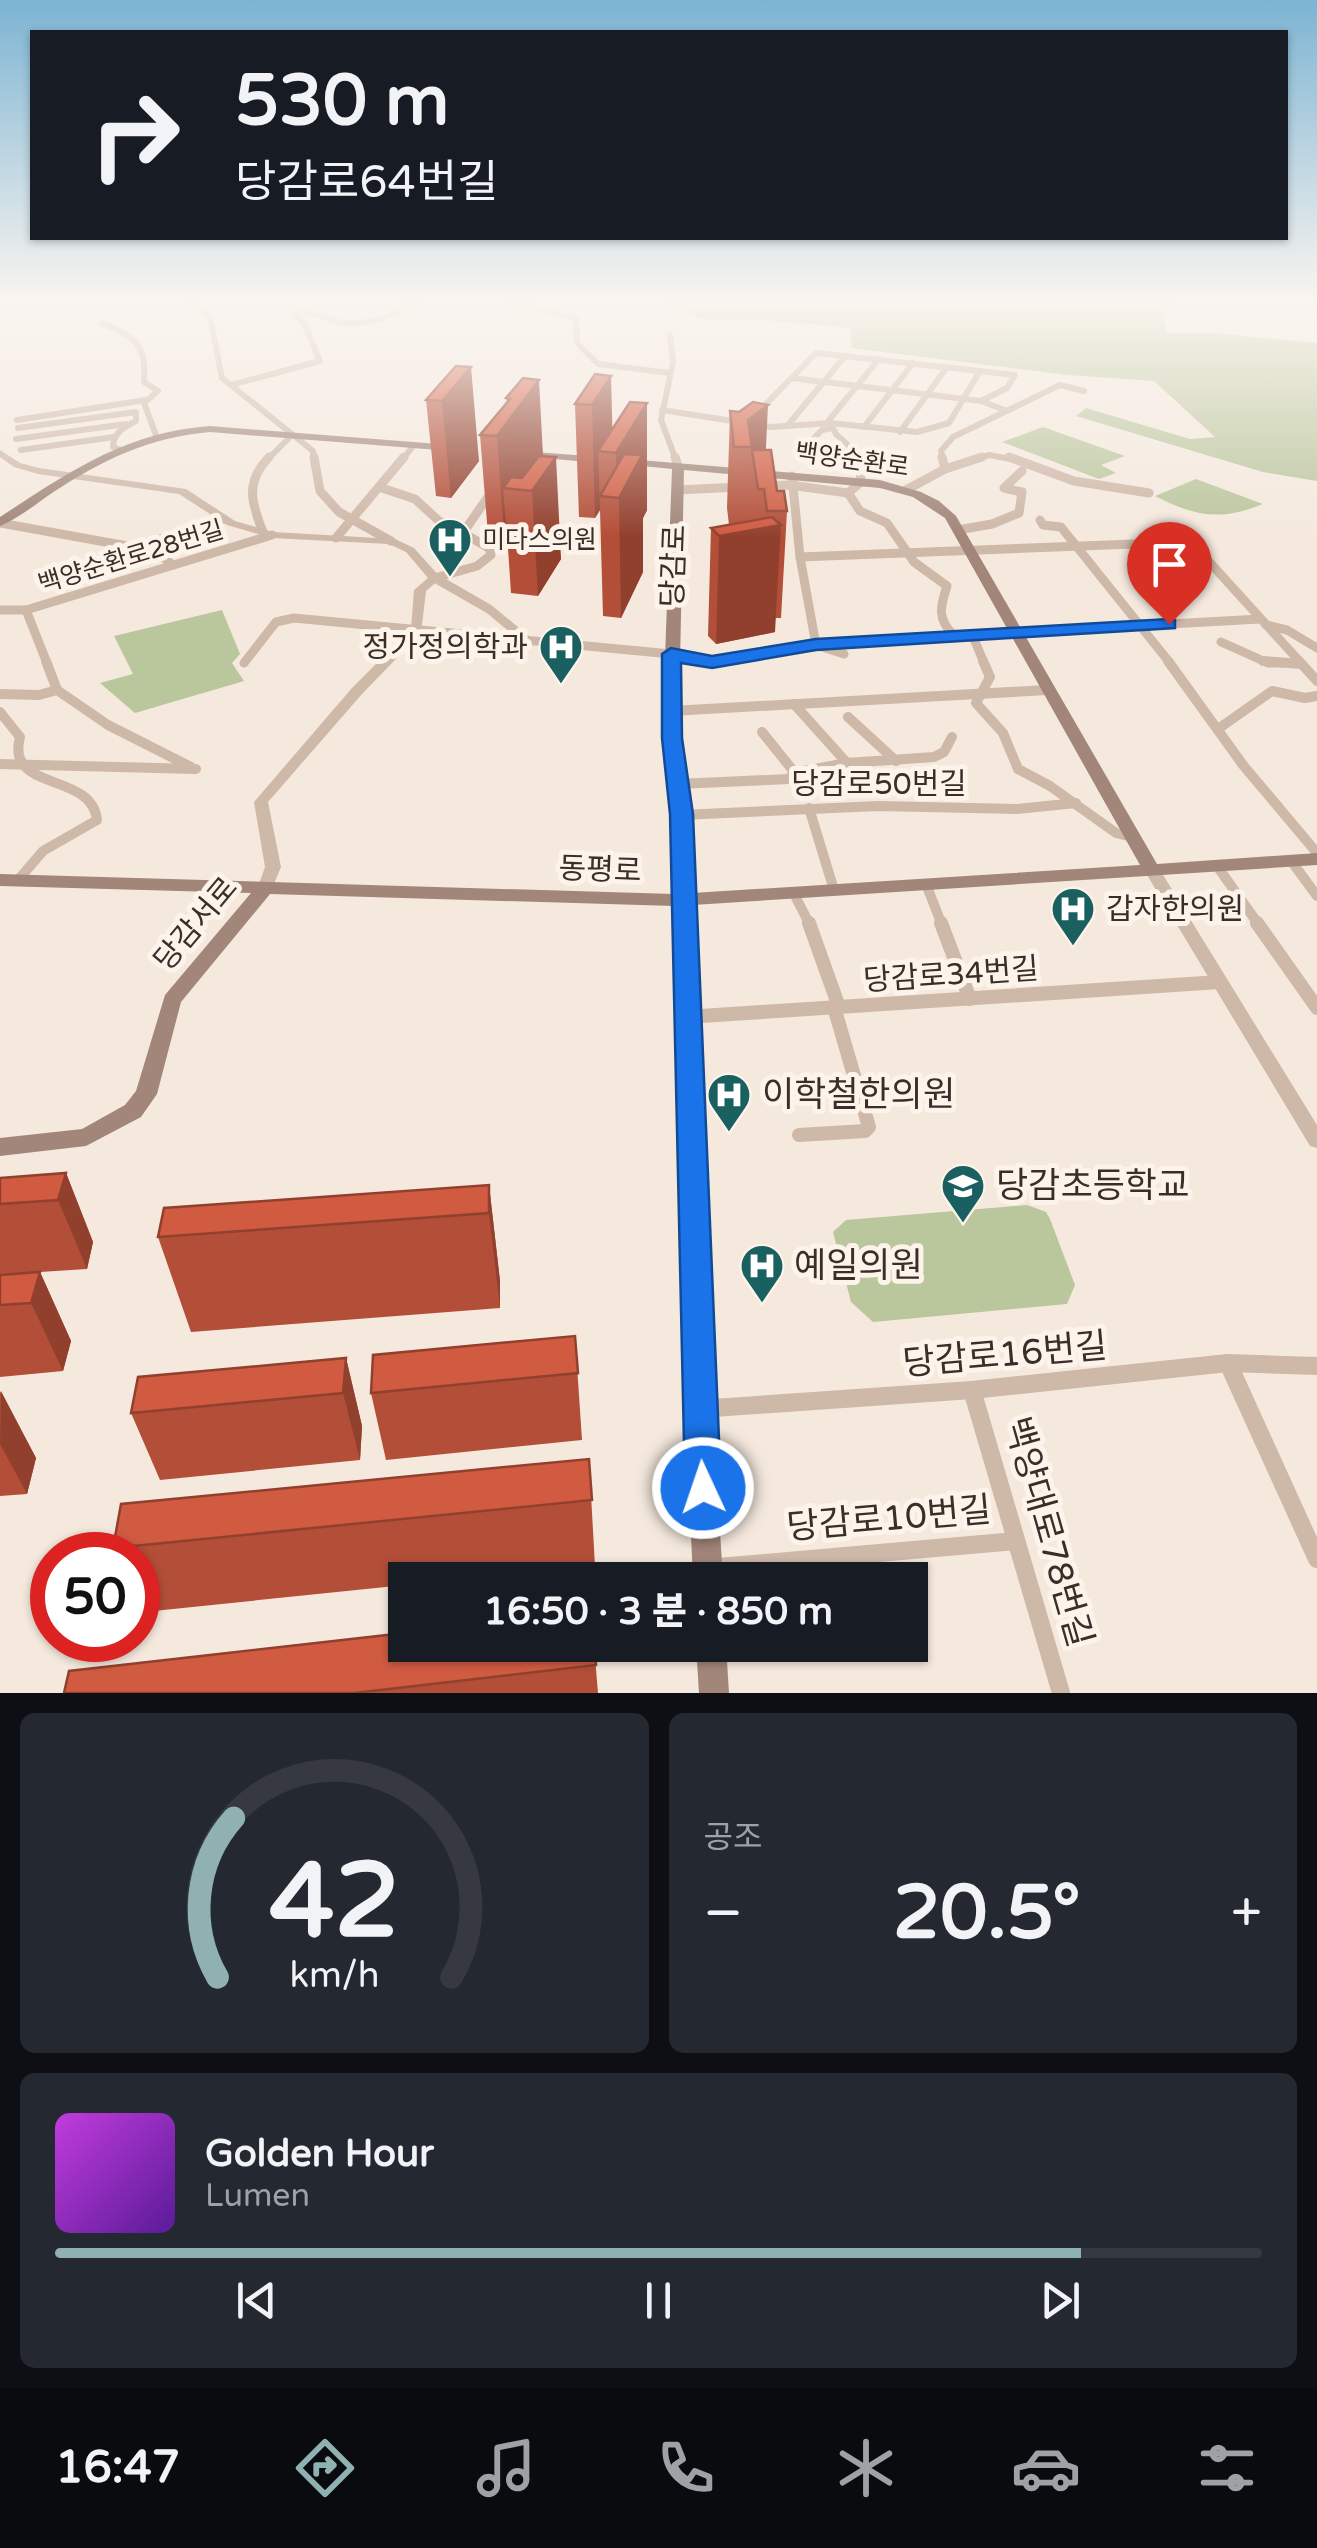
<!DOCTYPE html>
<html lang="ko">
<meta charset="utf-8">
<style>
:root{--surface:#171b24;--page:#242831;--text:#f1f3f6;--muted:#9ea1a6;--line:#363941;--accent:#90b1b2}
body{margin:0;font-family:"Varela Round","Noto Sans KR",sans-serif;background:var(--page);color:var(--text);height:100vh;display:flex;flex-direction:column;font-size:38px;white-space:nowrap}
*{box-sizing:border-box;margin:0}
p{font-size:32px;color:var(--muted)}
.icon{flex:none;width:55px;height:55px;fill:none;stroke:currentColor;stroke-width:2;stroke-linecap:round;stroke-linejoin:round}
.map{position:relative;height:1693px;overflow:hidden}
.drawer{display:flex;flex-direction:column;gap:20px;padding:20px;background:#0d0f14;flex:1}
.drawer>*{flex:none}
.banner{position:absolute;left:30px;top:30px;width:1258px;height:210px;border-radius:0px;box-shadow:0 2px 8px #0004;background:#171b24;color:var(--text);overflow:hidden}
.speed{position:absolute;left:30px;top:1532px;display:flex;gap:20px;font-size:50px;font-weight:700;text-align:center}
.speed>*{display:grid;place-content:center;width:130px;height:130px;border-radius:50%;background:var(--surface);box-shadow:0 2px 8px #0004;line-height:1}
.speed .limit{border:15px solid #d22;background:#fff;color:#111}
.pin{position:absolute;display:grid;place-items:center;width:85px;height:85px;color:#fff;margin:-102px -42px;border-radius:50% 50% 50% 0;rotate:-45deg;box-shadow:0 0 10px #0007}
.pin .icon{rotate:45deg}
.me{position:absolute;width:110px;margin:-55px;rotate:357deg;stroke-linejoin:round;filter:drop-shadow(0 0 8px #0008)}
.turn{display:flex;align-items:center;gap:35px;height:210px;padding:0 40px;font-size:45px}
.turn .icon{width:130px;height:130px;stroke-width:2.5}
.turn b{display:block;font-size:70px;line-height:85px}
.big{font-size:75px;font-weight:800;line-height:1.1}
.drawer .card{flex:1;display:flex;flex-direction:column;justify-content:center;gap:15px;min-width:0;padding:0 35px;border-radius:15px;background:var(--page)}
.drawer .dial{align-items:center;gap:0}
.dial svg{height:260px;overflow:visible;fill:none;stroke:var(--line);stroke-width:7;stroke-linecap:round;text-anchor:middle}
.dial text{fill:var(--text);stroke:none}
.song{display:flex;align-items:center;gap:30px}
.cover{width:120px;height:120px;border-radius:15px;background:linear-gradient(135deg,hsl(290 70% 55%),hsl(270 70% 35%))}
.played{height:10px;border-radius:5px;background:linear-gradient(90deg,var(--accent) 85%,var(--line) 85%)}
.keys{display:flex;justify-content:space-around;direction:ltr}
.heat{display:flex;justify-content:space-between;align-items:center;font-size:55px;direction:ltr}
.drawer .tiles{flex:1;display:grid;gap:20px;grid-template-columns:1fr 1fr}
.card:last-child{grid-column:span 2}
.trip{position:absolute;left:388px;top:1562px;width:540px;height:100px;border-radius:0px;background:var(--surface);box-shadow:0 2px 8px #0004;font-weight:800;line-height:100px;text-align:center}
.tabs{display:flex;height:160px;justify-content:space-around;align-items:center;background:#090b0e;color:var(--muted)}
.tabs .icon{width:70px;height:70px}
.tabs .selected{color:var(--accent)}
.tabs b{font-size:45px;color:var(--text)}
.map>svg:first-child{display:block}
.green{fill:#bac69c}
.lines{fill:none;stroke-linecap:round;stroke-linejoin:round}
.minor-far4{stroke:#ceb8a8;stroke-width:6}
.minor-far3{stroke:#ceb8a8;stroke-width:9}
.minor-far2{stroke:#ceb8a8;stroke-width:10}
.minor-far1{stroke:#ceb8a8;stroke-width:14}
.minor{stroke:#ceb8a8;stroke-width:18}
.tertiary{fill:#ceb8a8;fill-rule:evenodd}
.secondary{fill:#a28679;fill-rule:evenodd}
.wall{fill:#b34e38}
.shaded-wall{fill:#92402e}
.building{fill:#d05b41;stroke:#92402e;stroke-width:2.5}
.route{fill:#1a73e8;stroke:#114b97;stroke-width:2.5}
.labels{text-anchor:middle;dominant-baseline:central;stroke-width:10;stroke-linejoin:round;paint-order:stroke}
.far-street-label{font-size:25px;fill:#3b2e29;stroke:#fcf3eb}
.far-poi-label{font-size:25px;fill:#3b2e29;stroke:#fcf3eb;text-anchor:start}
.street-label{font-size:30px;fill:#3b2e29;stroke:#fcf3eb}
.poi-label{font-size:30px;fill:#3b2e29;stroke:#fcf3eb;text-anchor:end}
.near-poi-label{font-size:35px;fill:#3b2e29;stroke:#fcf3eb;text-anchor:start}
.near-street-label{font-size:35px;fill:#3b2e29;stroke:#fcf3eb}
</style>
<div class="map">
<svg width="1317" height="1693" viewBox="0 0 1317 1693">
<rect width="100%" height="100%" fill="#f5e9de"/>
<g class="green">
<polygon points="659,300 1175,300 1163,313 1167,333 1213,333 1317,343 1317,481 1263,472 1076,416 1086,408 1190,439 1215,437 1154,381 1067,375 852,348 850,328 776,321 702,319"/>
<polygon points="1043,427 1125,456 1101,465 1116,473 1099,479 1002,442"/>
<path d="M1196,479L1263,504C1221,521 1196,517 1155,496Z"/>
<polygon points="222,610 240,654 232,663 244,681 135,713 100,683 133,674 114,636"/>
<polygon points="1027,1205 1046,1212 1050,1219 1075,1285 1067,1304 873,1322 851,1302 833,1232 846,1220"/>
</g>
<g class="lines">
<g class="minor-far4">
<polyline points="187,300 210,316 222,378 313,451 314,460"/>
<polyline points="504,300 576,318 577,343 598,364 670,373"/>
<path d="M102,323C135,337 147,344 144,382L158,391L144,403L156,435"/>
<polyline points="670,335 673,362 661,420 676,460"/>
<polyline points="792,378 981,401"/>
<path d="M231,385L320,361L303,321L294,315L300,310C315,312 325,319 339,322C369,327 393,315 417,300"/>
<polyline points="662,410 771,427 830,423 917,432 949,423 980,371"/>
<polyline points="758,412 816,353 1015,375 1007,388 981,401 1007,411"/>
<polyline points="17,420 146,400"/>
<polyline points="788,425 845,356"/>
<polyline points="864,427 913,363"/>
<path d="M18,428L136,412V421C124,427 113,433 113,447L119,449"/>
<polyline points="900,432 947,367"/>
<polyline points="16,439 126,424"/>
<polyline points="811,441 822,430 832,428"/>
<polyline points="21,450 114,437"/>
<polyline points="267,460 291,436"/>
<polyline points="402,460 414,445"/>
<polyline points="864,460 836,434 829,420 879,359"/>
<polyline points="943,460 941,451 953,437 1060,385 1084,391"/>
<polyline points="975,460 989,455 1016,460"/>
</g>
<g class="minor-far3">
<polyline points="314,457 320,491 339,512 391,541"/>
<polyline points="675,457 678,466"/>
<path d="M865,457L860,469L861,482L848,493L860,511L887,523L914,562L947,586C940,607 937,620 954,635"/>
<polyline points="942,457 945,469"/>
<polyline points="1009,457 1074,481 1149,493"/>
<polyline points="792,476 800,557 816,645 844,654"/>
<polyline points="763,486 790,485 848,493"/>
<polyline points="379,487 415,499 439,521 463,533"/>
<polyline points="677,490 740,487"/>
<polyline points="906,490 945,469 982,457"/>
<polyline points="1040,520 1043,525 1061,527 1170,663"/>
<polyline points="0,523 155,551 173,565"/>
<polyline points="958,530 992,524 1019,513 1022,492 1004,488 1022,471"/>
<path d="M263,532C251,502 245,482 269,457"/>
<polyline points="336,538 404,457"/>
<polyline points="144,544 224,519"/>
<polyline points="800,557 1186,542 1193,544 1301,663"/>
<polyline points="435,578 477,566 491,555 489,548 463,533 492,491"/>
<polyline points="435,578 489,609 529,642"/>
<polyline points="0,610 26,610 272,535"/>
<polyline points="26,610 47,663"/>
<polyline points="1266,625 1287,630 1317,648"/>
<polyline points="972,634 984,663"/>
<polyline points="1221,642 1268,663 1282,663"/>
<polyline points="244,663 276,622 294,618 671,654 712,662 842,642 1260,619"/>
</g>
<g class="minor-far2">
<polyline points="46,661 57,690"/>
<polyline points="706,661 719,661"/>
<polyline points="983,661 990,677 976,703 1003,733 1018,769 1050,786 1116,833 1132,837"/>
<polyline points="1168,661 1243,765 1317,853"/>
<polyline points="1263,661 1301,664"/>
<polyline points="1299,661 1317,681"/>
<polyline points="57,690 108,725 191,767"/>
<polyline points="0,694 39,695 57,690"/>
<polyline points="794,704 847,763 934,757 944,752 952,737"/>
<polyline points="671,711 1047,690"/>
<path d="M0,712L20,737C5,793 92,771 97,820L43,851L18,880"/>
<polyline points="848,717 896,761"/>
<polyline points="1218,729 1272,691 1305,698 1317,696"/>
<polyline points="762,732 795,773"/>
<polyline points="0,764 196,769"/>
<polyline points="678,784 789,779 793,773 847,763"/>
<polyline points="809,808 834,890"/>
<polyline points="681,815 878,806 1017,809 1076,803"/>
<polyline points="1292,862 1317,896"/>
<polyline points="1217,866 1259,925"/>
<polyline points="926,884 942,925"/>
<polyline points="793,892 810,925"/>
</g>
<g class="minor-far1">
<polyline points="809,923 839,1007"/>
<polyline points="941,923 970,999"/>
<polyline points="1257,923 1317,1008"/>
<polyline points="686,1017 1220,982"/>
<polyline points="799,1135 865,1131 869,1127 834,1007"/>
</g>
<g class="minor">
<polyline points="1228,1363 1317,1559"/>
<polyline points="972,1390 1061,1693"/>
<polyline points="699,1409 972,1390 1228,1363 1317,1366"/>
<polyline points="707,1568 1016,1541"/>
</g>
<g class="tertiary">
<polygon points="0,450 20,463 39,468 186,489 235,521 273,532 395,539 414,548 441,578 426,591 421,633 362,694 268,802 281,867 271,891 266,892 258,887 265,867 254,802 352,688 411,629 414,590 428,578 406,552 389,544 272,538 227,525 179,494 38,474 14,467 0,457"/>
<polygon points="1152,865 1160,870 1317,1125 1317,1148 1310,1146 1144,870"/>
</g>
<g class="secondary">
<path d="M210,426L451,445L457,448L451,451L210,432C150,437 102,460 52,493C36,504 19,518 0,526V517C69,472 126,432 210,426Z"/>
<polygon points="522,451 601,457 607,460 601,463 518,456 516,454"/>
<path d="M627,459L880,480L921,492L939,501L956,516L1157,864L1317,853V865L693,905L709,1353L723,1580H693L683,1353L674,906L270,894L181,1002L157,1094L141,1117L86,1146L0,1156V1138L82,1129L125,1105L136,1091L165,995L251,893L0,886V874L674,894L672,815L663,711L672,469L623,464L621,462ZM684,470L880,488L913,497L945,518L1140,865L692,893L690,815L679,711Z"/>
<polygon points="696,1645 726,1645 729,1693 699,1693"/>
</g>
</g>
<g class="wall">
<polygon points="595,374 612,429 647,510 643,518 643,572 621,618 603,616 600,510 595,518 579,517 575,404"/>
<polygon points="523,378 543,456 561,559 538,596 511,593 507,533 504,536 488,535 480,435 507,402 506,398"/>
<polygon points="441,382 479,461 451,498 436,496 426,400"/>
<polygon points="730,411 766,450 777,491 787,511 781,618 775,618 775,632 716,644 708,636 711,528 729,525 727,508"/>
<polygon points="66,1173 93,1242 87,1269 40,1272 71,1341 63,1371 0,1377 0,1178"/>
<polygon points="489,1185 500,1281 500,1308 191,1332 158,1237"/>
<polygon points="575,1336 582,1440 386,1460 371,1393"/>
<polygon points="346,1358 362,1426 360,1460 160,1480 131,1413"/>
<polygon points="0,1391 36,1458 27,1494 0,1496"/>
<polygon points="589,1459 595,1566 455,1580 405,1580 405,1585 144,1612 138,1598 138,1555 116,1555 113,1548"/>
<polygon points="594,1645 598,1693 64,1693"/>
</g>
<g class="shaded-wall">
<polygon points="471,367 479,461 451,498 442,401"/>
<polygon points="611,376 613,452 598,451 600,510 595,518 592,405"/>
<polygon points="539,380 544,474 556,457 561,559 538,596 532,491 503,488 507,533 504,536 497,436"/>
<polygon points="647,403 647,510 643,518 643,572 621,618 619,498 617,497 616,453"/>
<polygon points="768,405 764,489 752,450 749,514 752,447 748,420"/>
<polygon points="781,525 775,632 716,644 719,536"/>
<polygon points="66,1173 93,1242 87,1269 58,1200"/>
<polygon points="489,1185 500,1281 500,1308 489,1213"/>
<polygon points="40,1272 71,1341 63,1371 31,1303"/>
<polygon points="346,1358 362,1426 360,1460 343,1393"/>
<polygon points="1,1391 36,1458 27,1494 0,1444"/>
</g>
<g class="building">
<polygon points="456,366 471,367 442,401 426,400"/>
<polygon points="595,374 611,376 592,405 575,404"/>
<polygon points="523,378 539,380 497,436 480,435 510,399 506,398"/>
<polygon points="630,402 647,403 616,453 598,451"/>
<polygon points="753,402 768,405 748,420 752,447 734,447 730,411 739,412"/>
<polygon points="752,450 771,450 777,491 784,491 787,511 767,511 764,489 758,489"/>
<polygon points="624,454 642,455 619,498 600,496"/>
<polygon points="539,456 556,457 532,491 503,488 511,477 522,478"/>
<polygon points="772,517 781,525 719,536 711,528"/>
<polygon points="66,1173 58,1200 0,1204 0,1178"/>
<polygon points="489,1185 489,1213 158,1237 164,1208"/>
<polygon points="40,1272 31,1303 0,1305 0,1275"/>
<polygon points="575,1336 578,1373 371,1393 373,1355"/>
<polygon points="346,1358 343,1393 131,1413 138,1377"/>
<polygon points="589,1459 592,1500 113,1548 121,1504"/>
<polygon points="405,1633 405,1645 594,1645 596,1665 354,1693 64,1693 69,1671"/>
</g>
<linearGradient id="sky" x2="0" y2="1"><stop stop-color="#7cb4d3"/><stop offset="0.56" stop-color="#faf5f0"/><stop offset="1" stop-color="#faf5f0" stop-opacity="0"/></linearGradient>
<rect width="1317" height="537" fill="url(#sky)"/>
<polygon class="route" points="1169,619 1175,620 1175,628 816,650 712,668 681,663 682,738 693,814 721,1488 716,1501 703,1506 691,1501 685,1488 670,814 662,738 662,654 671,648 712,656 816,639"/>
<defs>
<symbol id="hospital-pin" viewBox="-11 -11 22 30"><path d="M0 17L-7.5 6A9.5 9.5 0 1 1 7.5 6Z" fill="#1a6060" stroke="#fcf3eb"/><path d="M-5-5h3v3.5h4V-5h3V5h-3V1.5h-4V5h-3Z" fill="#fff"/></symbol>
<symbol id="school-pin" viewBox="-11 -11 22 30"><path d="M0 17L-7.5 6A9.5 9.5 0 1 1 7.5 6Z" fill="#1a6060" stroke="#fcf3eb"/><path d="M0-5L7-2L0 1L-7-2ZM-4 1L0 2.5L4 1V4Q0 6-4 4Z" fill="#fff"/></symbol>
</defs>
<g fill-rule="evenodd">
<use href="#hospital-pin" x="425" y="515" width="50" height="68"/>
<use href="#hospital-pin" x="536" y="622" width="50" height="68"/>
<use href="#hospital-pin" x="1048" y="884" width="50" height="68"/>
<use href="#hospital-pin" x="704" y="1070" width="50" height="68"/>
<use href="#school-pin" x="938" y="1161" width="50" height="68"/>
<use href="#hospital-pin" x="737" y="1241" width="50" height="68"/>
</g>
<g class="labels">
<g class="far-street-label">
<text transform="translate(852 460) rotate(8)">백양순환로</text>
<text transform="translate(131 557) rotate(-17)">백양순환로28번길</text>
</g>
<g class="far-poi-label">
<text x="482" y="540">미다스의원</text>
</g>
<g class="street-label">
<text transform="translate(674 566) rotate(-88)">당감로</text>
<text x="879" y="784">당감로50번길</text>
<text transform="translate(600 870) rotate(2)">동평로</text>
<text transform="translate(196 924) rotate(-50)">당감서로</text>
<text transform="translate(951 975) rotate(-4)">당감로34번길</text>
</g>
<g class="poi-label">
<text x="528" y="647">정가정의학과</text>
<text x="1106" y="909" text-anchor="start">갑자한의원</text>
</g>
<g class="near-poi-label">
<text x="762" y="1095">이학철한의원</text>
<text x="996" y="1186">당감초등학교</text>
<text x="794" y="1266">예일의원</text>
</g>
<g class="near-street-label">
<text transform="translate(1005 1355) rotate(-5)">당감로16번길</text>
<text transform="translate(889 1519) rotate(-5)">당감로10번길</text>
<text transform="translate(1048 1532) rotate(74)">백양대로78번길</text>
</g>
</g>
</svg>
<div class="speed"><div class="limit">50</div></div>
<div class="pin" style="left:1169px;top:624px;background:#d93025"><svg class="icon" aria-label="arrive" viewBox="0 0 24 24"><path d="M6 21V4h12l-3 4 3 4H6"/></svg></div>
<svg class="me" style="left:703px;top:1488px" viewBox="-20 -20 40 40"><circle r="17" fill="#1a73e8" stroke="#fff" stroke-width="3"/><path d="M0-11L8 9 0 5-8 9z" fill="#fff"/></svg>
<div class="trip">16:50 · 3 분 · 850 m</div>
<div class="banner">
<div class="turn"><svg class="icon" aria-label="right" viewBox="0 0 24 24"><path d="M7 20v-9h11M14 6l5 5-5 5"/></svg><div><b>530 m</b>당감로64번길</div></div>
</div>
</div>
<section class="drawer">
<div class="tiles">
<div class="card dial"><svg viewBox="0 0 100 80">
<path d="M14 69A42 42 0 1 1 86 69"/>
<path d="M14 69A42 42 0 0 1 19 20" stroke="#90b1b2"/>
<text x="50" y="56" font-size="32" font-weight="700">42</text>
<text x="50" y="72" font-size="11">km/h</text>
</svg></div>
<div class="card"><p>공조</p>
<div class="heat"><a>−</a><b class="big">20.5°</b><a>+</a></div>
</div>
<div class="card">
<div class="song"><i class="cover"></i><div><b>Golden Hour</b><p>Lumen</p></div></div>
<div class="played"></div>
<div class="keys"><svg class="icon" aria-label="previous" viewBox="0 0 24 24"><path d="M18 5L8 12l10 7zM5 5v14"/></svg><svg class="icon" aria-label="pause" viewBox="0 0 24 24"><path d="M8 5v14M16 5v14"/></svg><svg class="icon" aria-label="next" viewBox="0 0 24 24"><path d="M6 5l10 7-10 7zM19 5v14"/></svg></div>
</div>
</div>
</section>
<nav class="tabs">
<b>16:47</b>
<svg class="icon selected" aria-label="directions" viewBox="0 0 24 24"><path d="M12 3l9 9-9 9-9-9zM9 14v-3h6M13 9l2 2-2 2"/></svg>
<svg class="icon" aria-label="music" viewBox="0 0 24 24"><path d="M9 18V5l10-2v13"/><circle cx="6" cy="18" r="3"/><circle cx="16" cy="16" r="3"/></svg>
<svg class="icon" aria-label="phone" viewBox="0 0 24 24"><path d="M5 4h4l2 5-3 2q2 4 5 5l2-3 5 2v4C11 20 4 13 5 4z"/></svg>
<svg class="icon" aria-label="climate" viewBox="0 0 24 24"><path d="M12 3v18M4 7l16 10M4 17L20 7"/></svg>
<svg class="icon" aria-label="car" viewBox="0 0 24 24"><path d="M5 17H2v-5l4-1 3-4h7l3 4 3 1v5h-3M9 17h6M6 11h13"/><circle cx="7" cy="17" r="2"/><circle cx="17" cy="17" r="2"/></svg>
<svg class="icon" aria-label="filters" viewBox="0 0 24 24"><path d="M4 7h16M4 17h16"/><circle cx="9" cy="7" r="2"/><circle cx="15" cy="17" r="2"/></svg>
</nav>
